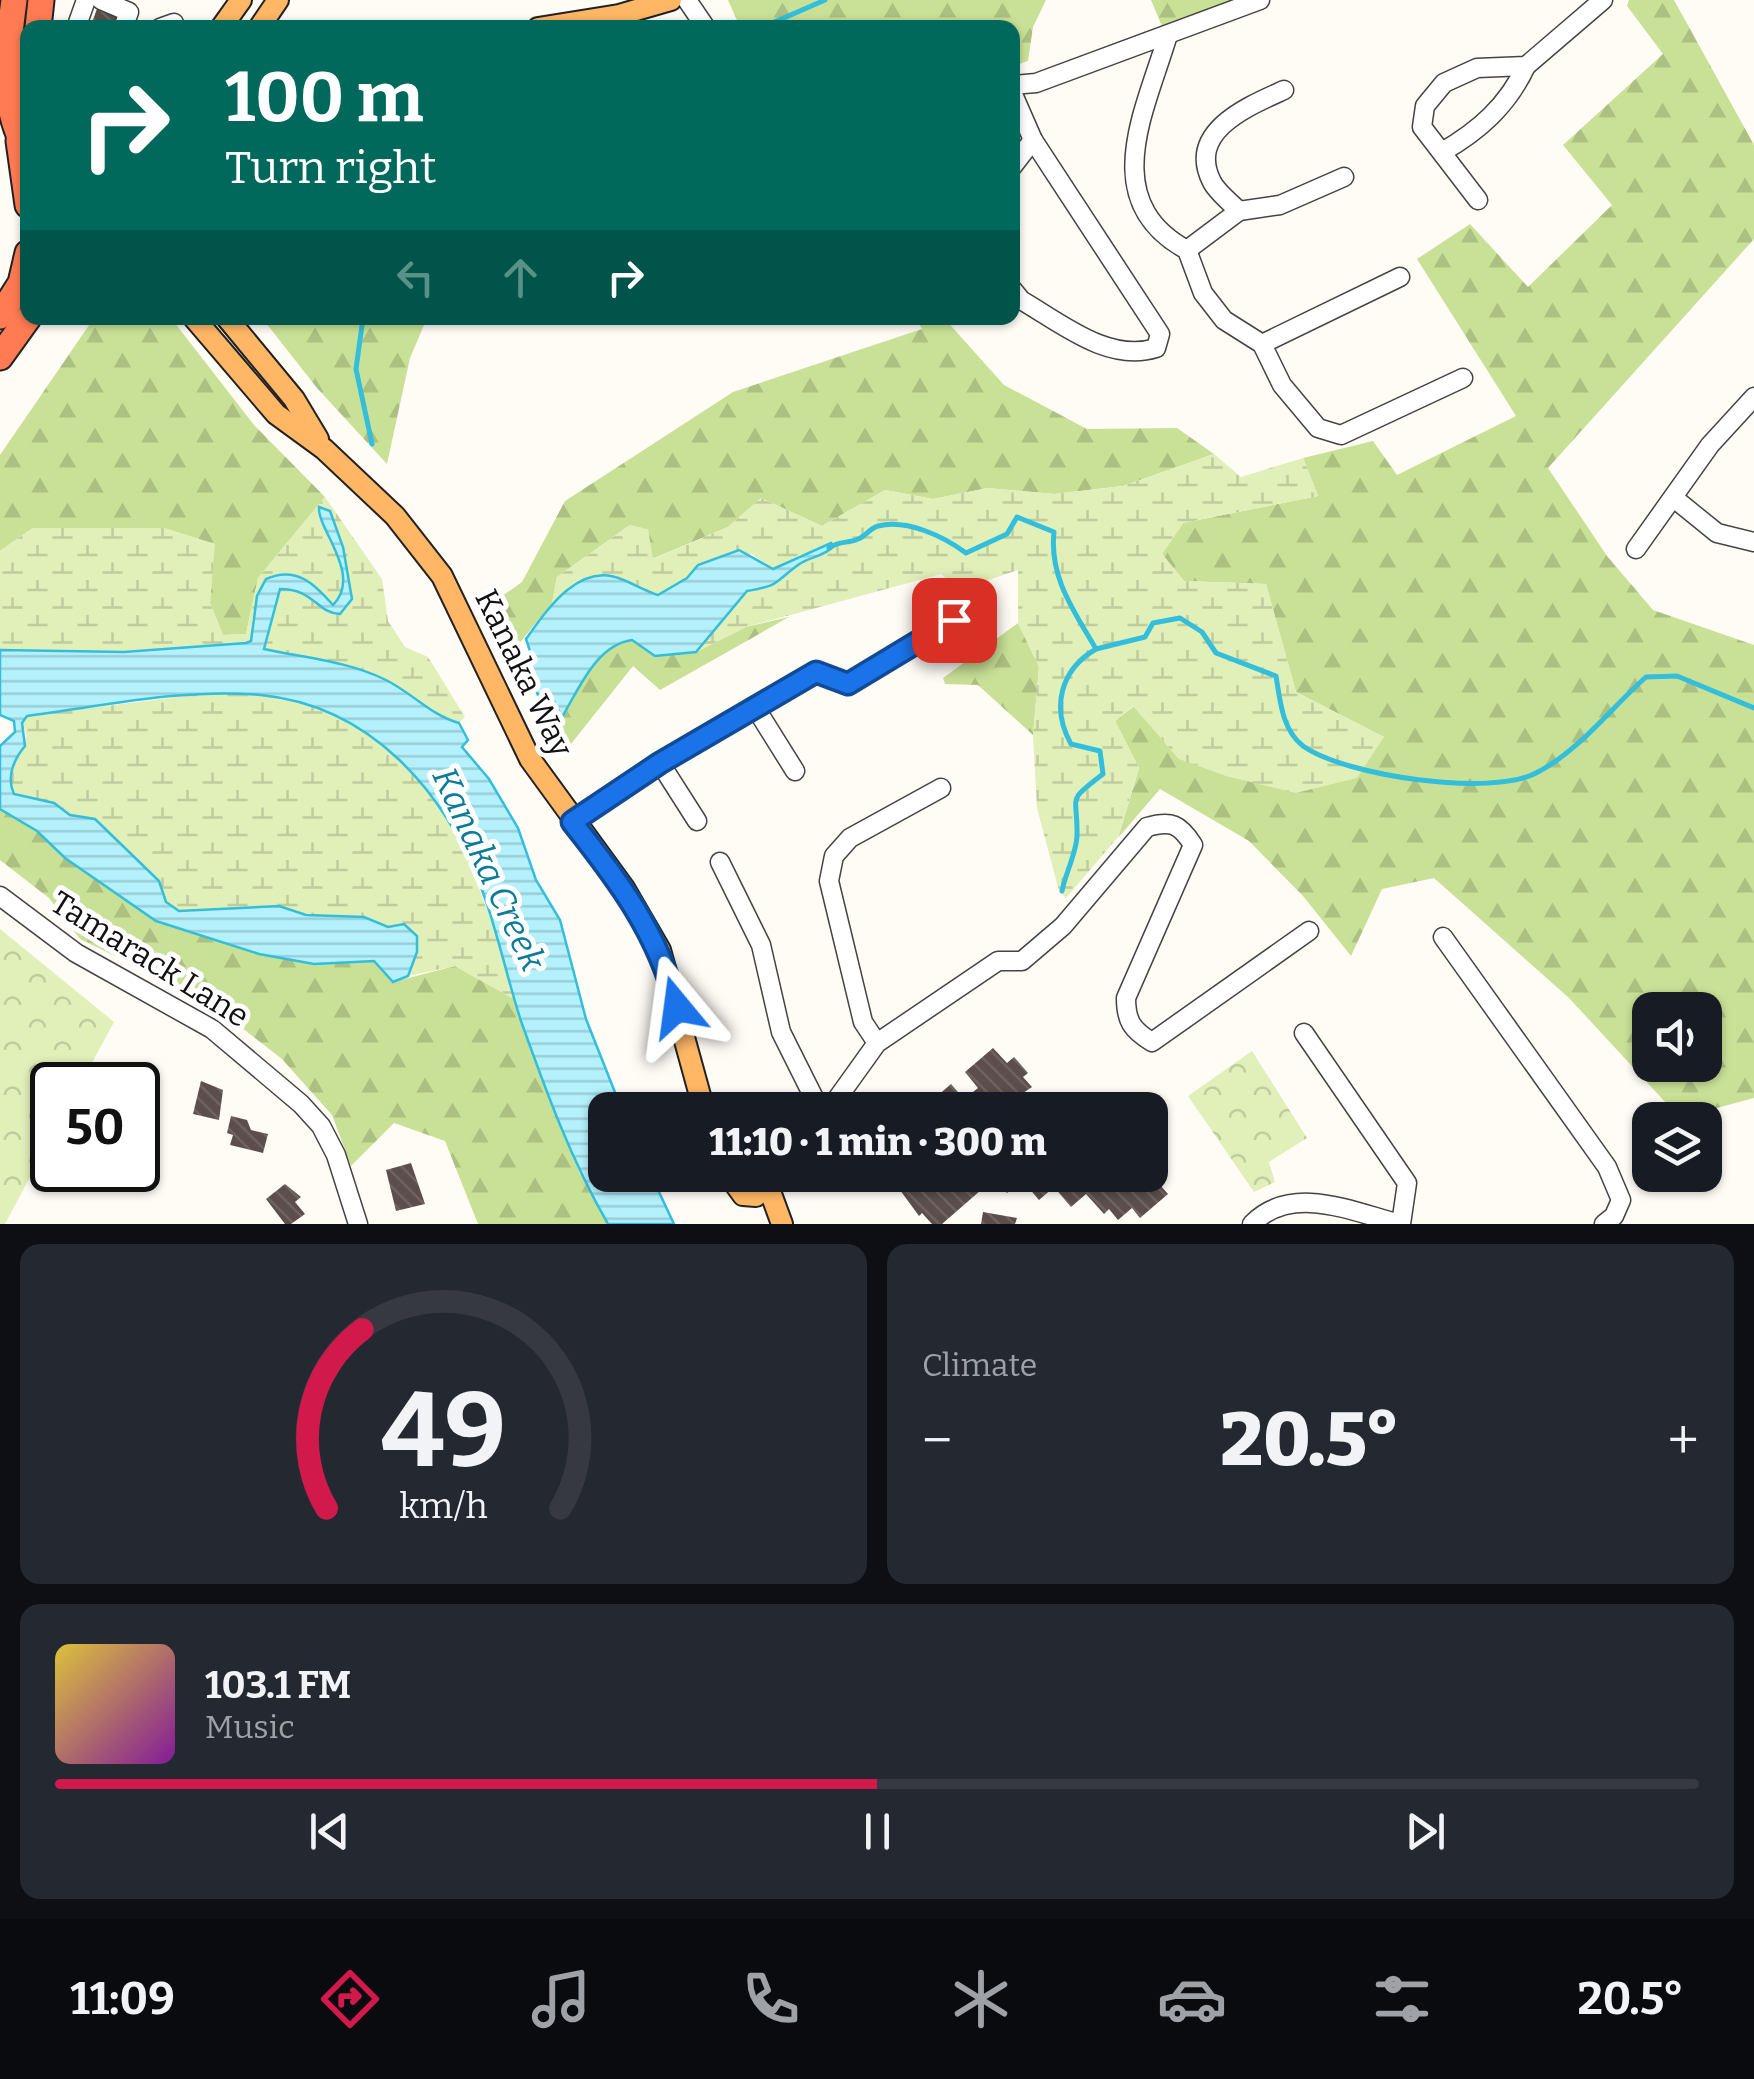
<!DOCTYPE html>
<meta charset="utf-8">
<style>
:root{--surface:#171b24;--page:#242831;--text:#f1f3f6;--muted:#9ea1a6;--line:#363941;--accent:#d1194b}
body{margin:0;font-family:Bitter,serif;background:var(--page);color:var(--text);height:100vh;display:flex;flex-direction:column;font-size:38px;white-space:nowrap}
*{box-sizing:border-box;margin:0}
p{font-size:32px;color:var(--muted)}
.icon{flex:none;width:55px;height:55px;fill:none;stroke:currentColor;stroke-width:2;stroke-linecap:round;stroke-linejoin:round}
.map{position:relative;height:1224px;overflow:hidden}
.drawer{display:flex;flex-direction:column;gap:20px;padding:20px;background:#0d0f14;flex:1}
.drawer>*{flex:none}
.banner{position:absolute;left:20px;top:20px;width:1000px;height:305px;border-radius:20px;box-shadow:0 2px 8px #0004;background:#00695c;color:#fff;overflow:hidden}
.tools{position:absolute;left:1632px;top:992px;display:grid;gap:20px}
.tools a{display:grid;place-items:center;width:90px;height:90px;border-radius:20px;background:var(--surface);box-shadow:0 2px 8px #0004;font-size:50px}
.speed{position:absolute;left:30px;top:1062px;display:flex;gap:20px;font-size:50px;font-weight:700;text-align:center}
.speed>*{display:grid;place-content:center;width:130px;height:130px;border-radius:50%;background:var(--surface);box-shadow:0 2px 8px #0004;line-height:1}
.speed .limit{border:5px solid #111;border-radius:15px;background:#fff;color:#111}
.pin{position:absolute;display:grid;place-items:center;width:85px;height:85px;color:#fff;margin:-42px;border-radius:20px;box-shadow:0 5px 15px #0006}
.me{position:absolute;width:110px;margin:-55px;rotate:344deg;stroke-linejoin:round;filter:drop-shadow(0 0 8px #0008)}
.turn{display:flex;align-items:center;gap:35px;height:210px;padding:0 40px;font-size:45px}
.turn .icon{width:130px;height:130px;stroke-width:2.5}
.turn b{display:block;font-size:70px;line-height:85px}
.lanes{display:flex;align-items:center;height:95px;padding:0 40px;background:#0003;justify-content:center;gap:50px;direction:ltr}
.lanes .off{opacity:.35}
.big{font-size:75px;font-weight:800;line-height:1.1}
.drawer .tile{flex:1;display:flex;flex-direction:column;justify-content:center;gap:15px;min-width:0;padding:0 35px;border-radius:20px;background:var(--page)}
.drawer .dial{align-items:center;gap:0}
.dial svg{height:260px;overflow:visible;fill:none;stroke:var(--line);stroke-width:7;stroke-linecap:round;text-anchor:middle}
.dial text{fill:var(--text);stroke:none}
.song{display:flex;align-items:center;gap:30px}
.cover{width:120px;height:120px;border-radius:15px;background:linear-gradient(135deg,hsl(50 70% 55%),hsl(290 70% 35%))}
.played{height:10px;border-radius:5px;background:linear-gradient(90deg,var(--accent) 50%,var(--line) 50%)}
.keys{display:flex;justify-content:space-around;direction:ltr}
.heat{display:flex;justify-content:space-between;align-items:center;font-size:55px;direction:ltr}
.drawer .tiles{flex:1;display:grid;gap:20px;grid-template-columns:1fr 1fr}
.tile:last-child{grid-column:span 2}
.trip{position:absolute;left:588px;top:1092px;width:580px;height:100px;border-radius:20px;background:var(--surface);box-shadow:0 2px 8px #0004;font-weight:800;line-height:100px;text-align:center}
.tab-bar{display:flex;height:160px;justify-content:space-around;align-items:center;background:#090b0e;color:var(--muted)}
.tab-bar .icon{width:70px;height:70px}
.tab-bar .active{color:var(--accent)}
.tab-bar b{font-size:45px;color:var(--text)}
.map>svg:first-child{display:block}
.forest{fill:url(#forest-firs);fill-rule:evenodd}
.wetland{fill:url(#wetland-marsh)}
.park{fill:url(#park-crowns)}
.water{fill:url(#water-rules);stroke:#33bedb;stroke-width:2.5}
.lines{fill:none;stroke-linecap:round;stroke-linejoin:round}
.stream{stroke:#33bedb;stroke-width:5}
.building{fill:url(#building-back-hatch)}
.minor-casing{stroke:#444;stroke-width:21}
.major-casing{stroke:#222;stroke-width:24}
.highway-casing{stroke:#222;stroke-width:29}
.minor{stroke:#fff;stroke-width:18}
.major{stroke:#ffb765;stroke-width:20}
.highway{stroke:#ff7b53;stroke-width:25}
.route-casing{stroke:#114b97;stroke-width:25}
.route{stroke:#1a73e8;stroke-width:18}
.labels{text-anchor:middle;dominant-baseline:central;stroke-width:10;stroke-linejoin:round;paint-order:stroke}
.street-label{font-size:32px;fill:#111;stroke:#fff}
.water-label{font-size:35px;font-style:italic;fill:#0c7b9a;stroke:#fff}
</style>
<div class="map">
<svg width="1754" height="1224" viewBox="0 0 1754 1224">
<defs>
<pattern id="forest-firs" width="22" height="20" patternUnits="userSpaceOnUse" patternTransform="scale(2.5)"><rect width="22" height="20" fill="#c9e197"/><path d="M5 1l3.5 6h-7zM16 11l3.5 6h-7z" fill="#acc081"/></pattern>
<pattern id="wetland-marsh" width="20" height="14" patternUnits="userSpaceOnUse" patternTransform="scale(2.5)"><rect width="20" height="14" fill="#e1efb9"/><path d="M1 5h8M5 5V1M11 12h8M15 12V8" fill="none" stroke="#c0cc9e"/></pattern>
<pattern id="park-crowns" width="20" height="18" patternUnits="userSpaceOnUse" patternTransform="scale(2.5)"><rect width="20" height="18" fill="#e1efb9"/><path d="M2 6a3 3 0 1 1 6 0M12 15a3 3 0 1 1 6 0" fill="none" stroke="#c0cc9e"/></pattern>
<pattern id="water-rules" width="6" height="5" patternUnits="userSpaceOnUse" patternTransform="scale(2.5)"><rect width="6" height="5" fill="#b4f1fc"/><path d="M0 2.5h6" fill="none" stroke="#9aced7"/></pattern>
<pattern id="building-back-hatch" width="6" height="6" patternUnits="userSpaceOnUse" patternTransform="scale(2.5)"><rect width="6" height="6" fill="#5b4e4c"/><path d="M-1 5l2 2M0 0l6 6M5-1l2 2" fill="none" stroke="#6e6362"/></pattern>
</defs>
<rect width="100%" height="100%" fill="#fffbf5"/>
<g class="forest">
<polygon points="728,0 1046,0 1033,27 1028,61 1013,66 1012,28 740,27"/>
<polygon points="1151,0 1255,0 1167,38"/>
<path d="M1629,0H1674L1754,145V239L1548,468L1607,556L1653,610L1754,645V1098L1680,1118L1569,998L1434,878L1382,889L1351,956L1303,896L1249,841L1160,789L1118,838L1139,768L1115,721L1134,706L1179,759L1384,737L1296,692L1266,584L1184,581L1162,554L1183,523L1318,496L1303,458L1373,441L1397,475L1516,416L1417,259L1470,224L1528,287L1612,205L1563,145L1663,54L1627,6ZM1650,1010H1705V1065H1650Z"/>
<polygon points="94,318 171,318 254,425 325,497 258,578 246,634 223,635 210,603 214,544 164,528 33,528 0,551 0,455"/>
<polygon points="262,318 427,318 410,358 387,464 317,388"/>
<polygon points="916,318 944,318 1004,385 1087,429 1177,428 1214,454 1123,486 1054,494 988,488 933,499 885,490 822,526 761,498 728,527 652,559 630,525 557,577 552,603 509,656 488,606 522,582 565,501 733,392 922,329"/>
<path d="M789,617L660,690L633,666L563,754L549,745L534,715L555,703L562,716C580,688 596,645 632,640L655,656L696,652L746,627Z"/>
<polygon points="1018,623 1039,667 1033,735 978,685 945,684 943,678"/>
<polygon points="0,809 37,831 65,858 156,921 314,964 374,961 393,982 455,966 516,1000 580,1174 608,1224 478,1224 445,1141 394,1123 351,1166 332,1115 282,1059 206,1000 80,939 49,898 0,860"/>
</g>
<g class="wetland">
<path d="M1214,454L1241,477L1303,458L1318,496L1183,523L1162,554L1184,581L1266,584L1296,692L1384,737L1357,778L1296,793L1226,776L1179,759L1133,706L1115,721L1139,768L1118,837L1066,898L1059,891L1037,808L1033,735L1039,667L1018,623V570L959,590L941,574L746,627L696,652L747,591C781,585 773,583 798,565C810,556 823,559 834,546L799,555L773,569L752,554C700,561 700,571 658,595C604,576 603,566 552,603L557,577L630,525L648,529L653,559L728,527L761,498L822,526L885,490L933,499L988,488L1054,494L1123,486Z"/>
<path d="M325,497L382,579L388,621L405,647L428,657L465,717L459,723C432,716 412,693 386,680C347,661 306,657 264,650L280,589L304,591L329,613L352,599L343,548L330,511L319,517C338,532 346,575 340,597L330,604C314,586 302,570 276,575L252,619L251,641L246,643L124,652L0,650V551L33,528H164L215,544L210,603L223,635L246,634L258,578Z"/>
<path d="M209,693C251,695 300,695 338,713C447,762 484,897 516,1000L455,966L408,976L417,952L388,927L364,917L306,915L279,906L179,911L166,902L159,881L95,819L70,815L54,803L13,794C5,774 17,753 27,736L22,723L26,716Z"/>
</g>
<g class="park">
<polygon points="0,929 114,1022 80,1085 52,1085 52,1136 5,1224 0,1224"/>
<polygon points="1252,1051 1307,1138 1269,1162 1275,1182 1254,1192 1188,1096"/>
</g>
<g class="water">
<path d="M319,507L330,511L343,547L352,599L340,614C316,613 315,589 280,589L264,649C306,658 347,661 386,680C412,693 432,716 459,723L468,740L462,747L489,779L518,828L536,880L560,920L586,1019L622,1110H605V1175H651L674,1224H608C571,1160 546,1091 521,1021C507,978 498,933 482,890C445,791 371,706 261,695C183,688 104,706 27,716L22,723L25,746C14,759 6,777 14,794L54,803L70,815L95,819L159,881L166,902L179,911L279,906L306,915L364,917L388,927L404,924L417,936V952L408,976L393,982L374,961L314,964L259,954L156,921L65,858L37,831L0,809V746L15,732L14,721L0,715V650L124,652L246,643L251,641L257,596L266,579C297,565 315,585 333,605C363,575 317,529 319,507Z"/>
<path d="M831,543L834,546C822,558 810,556 798,565C772,584 781,585 747,591L696,652L655,656L632,640C596,645 579,689 562,717L551,695L539,697L520,658L530,651L526,639C546,611 579,561 621,579C634,584 645,591 658,595L687,578L698,565L739,550L773,569Z"/>
</g>
<g class="lines">
<g class="stream">
<polyline points="761,28 825,0"/>
<polyline points="363,318 356,369 372,444"/>
<path d="M829,548C840,540 848,544 858,539C866,536 870,528 878,526C907,519 943,536 966,553L1007,534L1017,517L1054,532C1049,577 1074,611 1096,649L1145,637L1153,623L1180,618L1202,632L1216,653L1276,676C1280,700 1282,730 1303,746C1345,776 1491,797 1536,773C1578,752 1611,708 1646,677L1677,676L1754,708"/>
<path d="M1062,891C1065,874 1077,852 1077,835C1078,794 1065,803 1103,774L1100,751L1071,744C1051,708 1060,670 1096,649"/>
</g>
</g>
<g class="building">
<polygon points="98,6 124,16 120,28 90,28"/>
<polygon points="993,1048 1007,1063 1014,1057 1028,1073 1023,1077 1032,1087 1002,1107 1005,1110 921,1110 951,1084 964,1099 978,1088 965,1072"/>
<polygon points="201,1081 223,1090 219,1120 193,1114"/>
<polygon points="231,1116 247,1120 251,1130 268,1134 263,1153 230,1145 233,1135 227,1133"/>
<polygon points="411,1163 425,1204 396,1211 386,1170"/>
<polygon points="889,1175 985,1175 975,1183 981,1190 942,1224 932,1224 922,1213 919,1216"/>
<polygon points="991,1175 1151,1175 1168,1194 1140,1218 1132,1208 1118,1220 1109,1209 1104,1214 1086,1194 1071,1207 1054,1187 1039,1200 1022,1180 1007,1193"/>
<polygon points="285,1184 301,1197 295,1202 305,1214 291,1224 285,1224 266,1199"/>
<polygon points="983,1212 1017,1218 1015,1224 981,1224"/>
</g>
<g class="lines">
<defs>
<g id="minor">
<polyline points="101,0 129,12 123,28"/>
<polyline points="687,0 706,28"/>
<polyline points="76,28 86,0"/>
<polyline points="160,28 174,23"/>
<path d="M1167,38C1145,111 1097,201 1187,250L1203,293L1224,320L1262,344L1282,385L1318,428L1341,435L1463,378"/>
<polyline points="1012,85 1036,83 1260,0"/>
<path d="M1012,92L1033,140L1160,334L1156,348C1108,363 1061,323 1021,300L1012,289"/>
<path d="M1442,152C1479,131 1508,105 1526,66"/>
<polyline points="1012,167 1033,140"/>
<polyline points="1478,200 1422,127 1425,106 1444,83 1477,68 1526,66 1603,0"/>
<path d="M1239,211C1231,203 1217,192 1212,182C1186,131 1249,106 1284,90"/>
<polyline points="1187,250 1239,211 1280,205 1344,177"/>
<polyline points="1262,344 1400,277"/>
<polyline points="1675,499 1717,533 1754,542"/>
<polyline points="1636,549 1710,445 1754,397"/>
<polyline points="755,707 795,771"/>
<polyline points="660,763 697,821"/>
<polyline points="572,821 660,763 817,672 848,684 954,620"/>
<polyline points="720,862 761,945 781,1032 820,1110"/>
<polyline points="0,896 76,953 212,1029 301,1104 321,1126 336,1155 358,1224"/>
<polyline points="1443,937 1607,1167 1621,1200 1614,1216 1604,1224"/>
<polyline points="1304,1033 1407,1183 1401,1224"/>
<polyline points="877,1043 863,1022 829,881 834,856 850,838 941,788"/>
<path d="M829,1110L877,1043L998,961H1022L1063,926L1147,827C1171,820 1180,824 1193,845L1126,998C1126,1021 1132,1030 1152,1042L1309,931"/>
<path d="M1252,1224C1292,1183 1353,1212 1400,1224"/>
</g>
<g id="major">
<polyline points="221,28 241,0"/>
<polyline points="259,28 278,0"/>
<polyline points="538,28 619,15 671,0"/>
<polyline points="194,318 276,414 324,449 395,516 442,576 530,759 624,888 660,950 704,1110"/>
<polyline points="227,318 294,399 318,439"/>
<polyline points="736,1175 735,1184 743,1195 756,1196 765,1185"/>
<polyline points="764,1175 782,1224"/>
</g>
<g id="highway">
<path d="M14,0C7,52 0,107 28,152"/>
<polyline points="38,28 41,0"/>
<polyline points="19,141 28,205"/>
<polyline points="0,316 21,283 28,253"/>
<polyline points="0,357 28,318"/>
</g>
</defs>
<use href="#minor" class="minor-casing"/>
<use href="#major" class="major-casing"/>
<use href="#highway" class="highway-casing"/>
<use href="#minor" class="minor"/>
<use href="#major" class="major"/>
<use href="#highway" class="highway"/>
</g>
<g class="lines">
<defs>
<path id="route" d="M677,1007C658,933 618,880 572,822L660,763L816,672L848,684L954,620"/>
</defs>
<use href="#route" class="route-casing"/>
<use href="#route" class="route"/>
</g>
<g class="labels">
<g class="street-label">
<text transform="translate(524 673) rotate(64)">Kanaka Way</text>
<text transform="translate(150 959) rotate(32)">Tamarack Lane</text>
</g>
<g class="water-label">
<text transform="translate(489 869) rotate(65)">Kanaka Creek</text>
</g>
</g>
</svg>
<div class="tools">
<a><svg class="icon" aria-label="sound" viewBox="0 0 24 24"><path d="M4 9h4l5-4v14l-5-4H4zM17 9q2 3 0 6"/></svg></a>
<a><svg class="icon" aria-label="layers" viewBox="0 0 24 24"><path d="M12 4l9 5-9 5-9-5zM3 14l9 5 9-5"/></svg></a>
</div>
<div class="speed"><div class="limit">50</div></div>
<div class="pin" style="left:954px;top:620px;background:#d93025"><svg class="icon" aria-label="arrive" viewBox="0 0 24 24"><path d="M6 21V4h12l-3 4 3 4H6"/></svg></div>
<svg class="me" style="left:677px;top:1007px" viewBox="-20 -20 40 40"><path d="M0-17L14 15 0 8-14 15z" fill="#1a73e8" stroke="#fff" stroke-width="4"/></svg>
<div class="trip">11:10 · 1 min · 300 m</div>
<div class="banner">
<div class="turn"><svg class="icon" aria-label="right" viewBox="0 0 24 24"><path d="M7 20v-9h11M14 6l5 5-5 5"/></svg><div><b>100 m</b>Turn right</div></div>
<div class="lanes"><svg class="icon off" aria-label="left" viewBox="0 0 24 24"><path d="M17 20v-9H6M10 6l-5 5 5 5"/></svg><svg class="icon off" aria-label="ahead" viewBox="0 0 24 24"><path d="M12 20V5M6 11l6-6 6 6"/></svg><svg class="icon" aria-label="right" viewBox="0 0 24 24"><path d="M7 20v-9h11M14 6l5 5-5 5"/></svg></div>
</div>
</div>
<section class="drawer">
<div class="tiles">
<div class="tile dial"><svg viewBox="0 0 100 80">
<path d="M14 69A42 42 0 1 1 86 69"/>
<path d="M14 69A42 42 0 0 1 25 14" stroke="#d1194b"/>
<text x="50" y="56" font-size="32" font-weight="700">49</text>
<text x="50" y="72" font-size="11">km/h</text>
</svg></div>
<div class="tile"><p>Climate</p>
<div class="heat"><a>−</a><b class="big">20.5°</b><a>+</a></div>
</div>
<div class="tile">
<div class="song"><i class="cover"></i><div><b>103.1 FM</b><p>Music</p></div></div>
<div class="played"></div>
<div class="keys"><svg class="icon" aria-label="previous" viewBox="0 0 24 24"><path d="M18 5L8 12l10 7zM5 5v14"/></svg><svg class="icon" aria-label="pause" viewBox="0 0 24 24"><path d="M8 5v14M16 5v14"/></svg><svg class="icon" aria-label="next" viewBox="0 0 24 24"><path d="M6 5l10 7-10 7zM19 5v14"/></svg></div>
</div>
</div>
</section>
<nav class="tab-bar">
<b>11:09</b>
<svg class="icon active" aria-label="directions" viewBox="0 0 24 24"><path d="M12 3l9 9-9 9-9-9zM9 14v-3h6M13 9l2 2-2 2"/></svg>
<svg class="icon" aria-label="music" viewBox="0 0 24 24"><path d="M9 18V5l10-2v13"/><circle cx="6" cy="18" r="3"/><circle cx="16" cy="16" r="3"/></svg>
<svg class="icon" aria-label="phone" viewBox="0 0 24 24"><path d="M5 4h4l2 5-3 2q2 4 5 5l2-3 5 2v4C11 20 4 13 5 4z"/></svg>
<svg class="icon" aria-label="climate" viewBox="0 0 24 24"><path d="M12 3v18M4 7l16 10M4 17L20 7"/></svg>
<svg class="icon" aria-label="car" viewBox="0 0 24 24"><path d="M5 17H2v-5l4-1 3-4h7l3 4 3 1v5h-3M9 17h6M6 11h13"/><circle cx="7" cy="17" r="2"/><circle cx="17" cy="17" r="2"/></svg>
<svg class="icon" aria-label="filters" viewBox="0 0 24 24"><path d="M4 7h16M4 17h16"/><circle cx="9" cy="7" r="2"/><circle cx="15" cy="17" r="2"/></svg>
<b>20.5°</b>
</nav>
